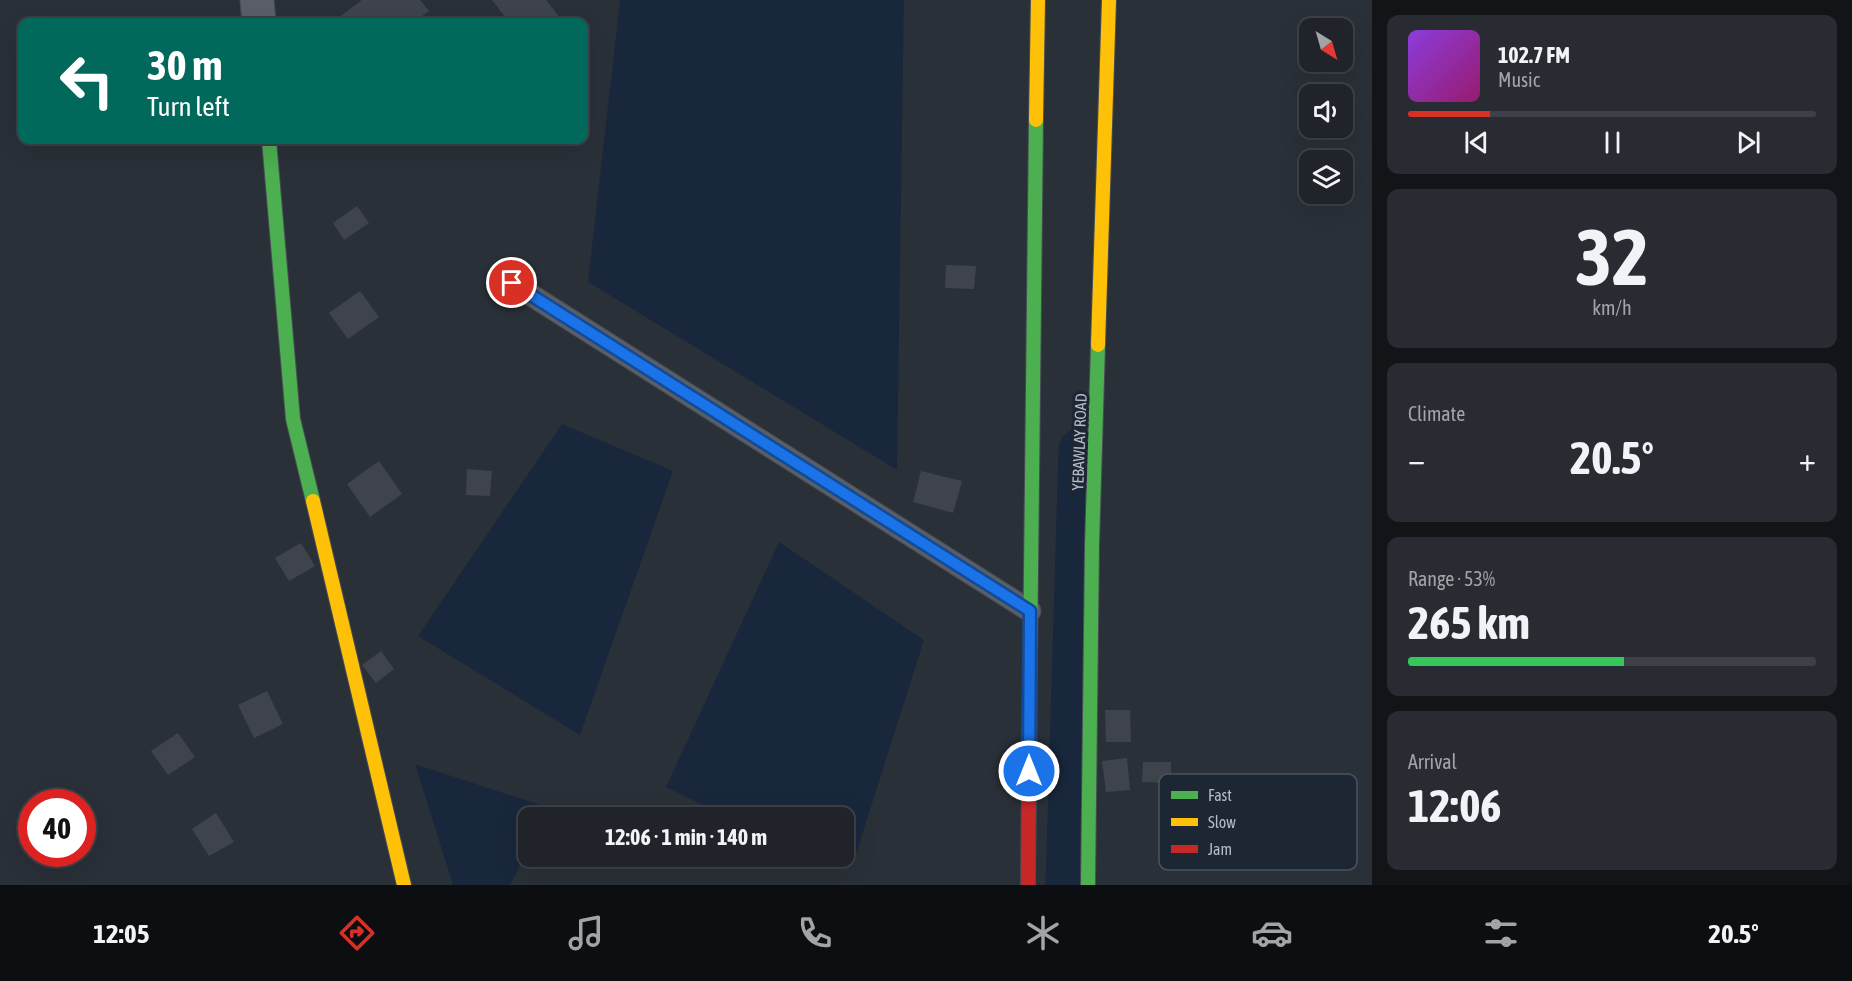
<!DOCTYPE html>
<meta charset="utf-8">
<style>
:root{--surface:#20242a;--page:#282c32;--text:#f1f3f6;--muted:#a2a4a8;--line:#3d4147;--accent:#d93025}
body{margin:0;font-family:"Asap Condensed",sans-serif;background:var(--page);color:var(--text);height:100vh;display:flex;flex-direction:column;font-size:22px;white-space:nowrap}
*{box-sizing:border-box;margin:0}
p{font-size:20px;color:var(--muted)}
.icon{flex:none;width:33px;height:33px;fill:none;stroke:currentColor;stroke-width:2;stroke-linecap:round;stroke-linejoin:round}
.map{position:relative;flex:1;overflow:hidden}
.drawer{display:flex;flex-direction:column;gap:15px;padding:15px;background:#121417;width:480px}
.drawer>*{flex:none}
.guide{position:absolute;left:18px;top:18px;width:570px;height:126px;border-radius:12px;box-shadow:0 6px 24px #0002,0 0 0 2px var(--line);background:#00695c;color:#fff;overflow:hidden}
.needle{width:39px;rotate:143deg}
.controls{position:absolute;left:1299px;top:18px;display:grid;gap:12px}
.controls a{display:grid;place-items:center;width:54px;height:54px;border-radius:12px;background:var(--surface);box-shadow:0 6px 24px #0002,0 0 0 2px var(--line);font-size:30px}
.speed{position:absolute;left:18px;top:789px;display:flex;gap:12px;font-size:30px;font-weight:700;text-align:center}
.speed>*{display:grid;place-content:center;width:78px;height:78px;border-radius:50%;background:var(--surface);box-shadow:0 6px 24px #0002,0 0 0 2px var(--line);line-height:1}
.speed .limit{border:9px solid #d22;background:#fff;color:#111}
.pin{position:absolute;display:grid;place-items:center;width:51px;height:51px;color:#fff;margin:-26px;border:3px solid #fff;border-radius:50%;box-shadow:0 2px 6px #0007}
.me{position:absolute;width:66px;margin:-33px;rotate:0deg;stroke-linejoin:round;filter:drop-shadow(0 0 4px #0008)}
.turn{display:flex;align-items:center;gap:21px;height:126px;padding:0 30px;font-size:27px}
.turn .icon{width:78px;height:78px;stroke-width:2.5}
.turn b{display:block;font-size:42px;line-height:51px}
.big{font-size:45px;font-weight:700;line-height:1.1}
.drawer .tile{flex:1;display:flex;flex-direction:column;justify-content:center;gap:9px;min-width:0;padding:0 21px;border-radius:12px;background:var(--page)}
.drawer .dial{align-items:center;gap:0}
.dial b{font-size:78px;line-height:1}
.song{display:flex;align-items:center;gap:18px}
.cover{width:72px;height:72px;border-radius:9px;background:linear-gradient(135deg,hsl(270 70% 55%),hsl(320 70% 35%))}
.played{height:6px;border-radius:3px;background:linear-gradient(90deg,var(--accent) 20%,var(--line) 20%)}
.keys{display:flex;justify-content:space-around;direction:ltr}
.heat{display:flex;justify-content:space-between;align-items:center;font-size:33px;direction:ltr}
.charge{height:9px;border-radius:4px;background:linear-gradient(90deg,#34c759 53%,var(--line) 0)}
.trip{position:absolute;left:518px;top:807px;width:336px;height:60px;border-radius:12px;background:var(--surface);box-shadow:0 6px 24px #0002,0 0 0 2px var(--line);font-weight:700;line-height:60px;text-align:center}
.dock{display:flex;height:96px;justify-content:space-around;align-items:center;background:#0d0e11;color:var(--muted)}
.dock .icon{width:42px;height:42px}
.dock .active{color:var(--accent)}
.dock b{font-size:27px;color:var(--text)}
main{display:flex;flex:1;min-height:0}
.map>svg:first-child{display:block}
.water{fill:#19273c}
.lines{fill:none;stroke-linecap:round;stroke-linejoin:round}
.canal{stroke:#19273c;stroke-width:39}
.building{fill:#3f444c}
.lane-casing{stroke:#484c55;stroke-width:23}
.street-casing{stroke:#484c55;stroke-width:35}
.fast-casing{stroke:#484c55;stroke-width:16}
.slow-casing{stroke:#484c55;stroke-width:16}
.jam-casing{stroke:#484c55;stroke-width:16}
.lane{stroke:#5a5e66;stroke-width:21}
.street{stroke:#5a5e66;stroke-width:33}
.fast{stroke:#4caf50;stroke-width:14}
.slow{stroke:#ffc107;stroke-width:14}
.jam{stroke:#c62828;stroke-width:14}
.route-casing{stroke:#114b97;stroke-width:15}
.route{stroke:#1a73e8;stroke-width:10}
.labels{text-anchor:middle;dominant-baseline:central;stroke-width:6;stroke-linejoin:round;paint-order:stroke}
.street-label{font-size:16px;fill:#b4bcc9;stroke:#1d2633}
.key{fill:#1d2633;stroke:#4a5360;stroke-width:1.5}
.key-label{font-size:16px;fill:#b4bcc9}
</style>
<main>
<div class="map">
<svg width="1372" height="885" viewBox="0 0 1372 885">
<rect width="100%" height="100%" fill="#2a3038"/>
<g class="water">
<polygon points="620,0 904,0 897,470 588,282"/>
<polygon points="562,424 673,471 580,735 418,636"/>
<polygon points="779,542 924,640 854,860 832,869 808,857 843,856 843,818 728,817 666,787"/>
<polygon points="415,764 549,808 544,817 528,818 528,850 510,885 453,885"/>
</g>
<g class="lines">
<polyline class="canal" points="1065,885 1078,449"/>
</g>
<g class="building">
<polygon points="362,0 420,0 429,11 414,22 333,22"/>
<polygon points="492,0 546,0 561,19 556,22 509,22"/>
<polygon points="357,206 369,223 344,240 333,223"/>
<polygon points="946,265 976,266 974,289 945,288"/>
<polygon points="360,291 379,317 348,339 329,313"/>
<polygon points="379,461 402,494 370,517 347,484"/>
<polygon points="467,469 492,471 490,496 466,495"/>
<polygon points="921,471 962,481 953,513 913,502"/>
<polygon points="301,543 315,566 289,581 275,558"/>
<polygon points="381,651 394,669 376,683 362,665"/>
<polygon points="267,691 283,724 254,738 238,705"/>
<polygon points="1105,710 1130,710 1131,742 1106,742"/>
<polygon points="178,733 195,757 168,775 151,751"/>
<polygon points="1127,758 1130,790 1106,792 1102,761"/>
<polygon points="1143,762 1171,762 1171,783 1142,782"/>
<polygon points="216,813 234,842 209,856 192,829"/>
</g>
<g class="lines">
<defs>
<polyline id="lane" points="512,283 1030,611"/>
<polyline id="street" points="257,0 259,22"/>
<g id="fast">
<polyline points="269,140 293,419 313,501"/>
<polyline points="1030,660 1036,120"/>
<polyline points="1088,885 1092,545 1098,345"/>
</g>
<g id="slow">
<polyline points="1036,120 1038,0"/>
<polyline points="1098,345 1109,0"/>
<polyline points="313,501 404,885"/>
</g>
<polyline id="jam" points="1028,885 1030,660"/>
</defs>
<use href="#lane" class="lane-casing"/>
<use href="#street" class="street-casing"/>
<use href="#fast" class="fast-casing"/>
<use href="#slow" class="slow-casing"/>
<use href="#jam" class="jam-casing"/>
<use href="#lane" class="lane"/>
<use href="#street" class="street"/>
<use href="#fast" class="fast"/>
<use href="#slow" class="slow"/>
<use href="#jam" class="jam"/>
</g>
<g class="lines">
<defs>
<polyline id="route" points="512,283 1030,611 1029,771"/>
</defs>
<use href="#route" class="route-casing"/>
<use href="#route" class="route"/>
</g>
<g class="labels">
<g class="street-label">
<text transform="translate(1079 442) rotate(-88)">YEBAWLAY ROAD</text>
</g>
</g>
<rect x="1159" y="774" width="198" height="96" rx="9" class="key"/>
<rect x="1171" y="791" width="27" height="8" fill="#4caf50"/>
<rect x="1171" y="818" width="27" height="8" fill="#ffc107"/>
<rect x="1171" y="845" width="27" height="8" fill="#c62828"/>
<g class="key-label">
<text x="1208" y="801">Fast</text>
<text x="1208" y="828">Slow</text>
<text x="1208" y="855">Jam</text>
</g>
</svg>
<div class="controls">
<a><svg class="needle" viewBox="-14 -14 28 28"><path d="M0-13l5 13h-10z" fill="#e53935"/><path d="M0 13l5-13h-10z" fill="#a2a4a8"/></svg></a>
<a><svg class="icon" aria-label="sound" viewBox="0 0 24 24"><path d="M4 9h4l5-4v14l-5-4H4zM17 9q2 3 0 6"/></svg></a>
<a><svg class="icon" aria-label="layers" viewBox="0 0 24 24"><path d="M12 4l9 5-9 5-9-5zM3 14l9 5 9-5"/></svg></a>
</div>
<div class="speed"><div class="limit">40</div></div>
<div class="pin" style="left:512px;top:283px;background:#d93025"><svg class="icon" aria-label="arrive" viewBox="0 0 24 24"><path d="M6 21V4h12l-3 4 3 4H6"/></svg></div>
<svg class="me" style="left:1029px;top:771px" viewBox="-20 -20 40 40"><circle r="17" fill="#1a73e8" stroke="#fff" stroke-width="3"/><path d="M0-11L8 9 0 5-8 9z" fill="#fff"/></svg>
<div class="trip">12:06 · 1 min · 140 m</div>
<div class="guide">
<div class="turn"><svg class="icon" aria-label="left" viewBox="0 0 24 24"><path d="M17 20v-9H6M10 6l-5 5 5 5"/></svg><div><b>30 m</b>Turn left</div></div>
</div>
</div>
<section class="drawer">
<div class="tile">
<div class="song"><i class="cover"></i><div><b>102.7 FM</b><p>Music</p></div></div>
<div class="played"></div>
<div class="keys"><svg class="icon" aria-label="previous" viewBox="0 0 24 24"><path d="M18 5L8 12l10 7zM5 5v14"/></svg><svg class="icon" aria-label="pause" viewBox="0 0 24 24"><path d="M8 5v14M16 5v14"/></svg><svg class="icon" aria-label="next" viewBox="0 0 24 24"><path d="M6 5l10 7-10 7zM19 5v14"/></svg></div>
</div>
<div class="tile dial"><b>32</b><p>km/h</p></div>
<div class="tile"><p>Climate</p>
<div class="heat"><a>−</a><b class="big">20.5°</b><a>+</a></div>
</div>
<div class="tile"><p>Range · 53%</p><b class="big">265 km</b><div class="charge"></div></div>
<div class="tile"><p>Arrival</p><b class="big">12:06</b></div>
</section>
</main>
<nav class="dock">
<b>12:05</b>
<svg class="icon active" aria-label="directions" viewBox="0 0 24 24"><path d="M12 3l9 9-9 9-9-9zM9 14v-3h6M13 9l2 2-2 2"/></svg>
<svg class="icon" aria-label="music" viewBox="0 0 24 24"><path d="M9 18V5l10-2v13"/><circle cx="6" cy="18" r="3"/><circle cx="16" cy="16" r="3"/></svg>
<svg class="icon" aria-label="phone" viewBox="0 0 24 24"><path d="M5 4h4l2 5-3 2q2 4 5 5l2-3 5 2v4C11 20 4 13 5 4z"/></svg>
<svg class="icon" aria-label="climate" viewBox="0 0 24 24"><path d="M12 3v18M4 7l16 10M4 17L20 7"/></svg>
<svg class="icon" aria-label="car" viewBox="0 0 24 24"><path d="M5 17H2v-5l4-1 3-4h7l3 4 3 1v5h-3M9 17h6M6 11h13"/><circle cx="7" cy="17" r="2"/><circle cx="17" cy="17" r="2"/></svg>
<svg class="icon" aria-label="filters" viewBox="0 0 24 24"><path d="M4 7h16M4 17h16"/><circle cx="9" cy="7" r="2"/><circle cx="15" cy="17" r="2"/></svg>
<b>20.5°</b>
</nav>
